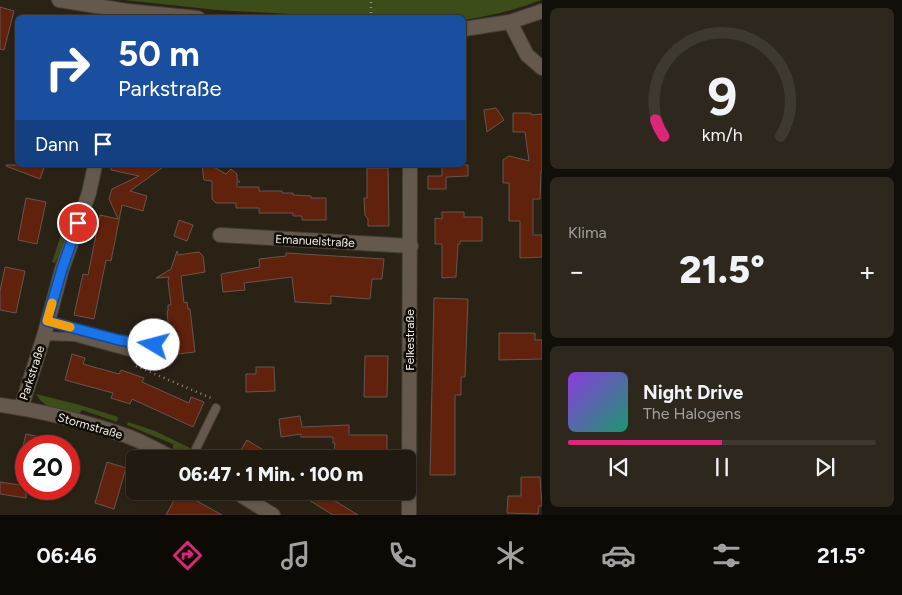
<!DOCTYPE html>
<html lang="de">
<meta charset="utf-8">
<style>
:root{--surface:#201a10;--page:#2d271e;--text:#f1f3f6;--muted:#a2a19f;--line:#3d3830;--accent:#db2777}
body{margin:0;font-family:Figtree,sans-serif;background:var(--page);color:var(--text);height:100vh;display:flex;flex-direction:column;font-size:19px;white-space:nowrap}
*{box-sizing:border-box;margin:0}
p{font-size:16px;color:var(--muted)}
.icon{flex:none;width:28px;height:28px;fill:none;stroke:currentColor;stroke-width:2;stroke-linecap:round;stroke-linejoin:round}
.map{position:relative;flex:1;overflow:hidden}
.sheet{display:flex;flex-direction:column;gap:8px;padding:8px;background:#120e09;width:360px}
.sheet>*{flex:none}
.guide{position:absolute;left:15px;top:15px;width:451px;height:152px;border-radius:8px;box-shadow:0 1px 4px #0004,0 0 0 1px var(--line);background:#1a4fa0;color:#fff;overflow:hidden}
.speed{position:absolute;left:15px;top:435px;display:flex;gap:10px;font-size:25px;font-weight:700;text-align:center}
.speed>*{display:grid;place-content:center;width:65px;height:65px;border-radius:50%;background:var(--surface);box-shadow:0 1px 4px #0004,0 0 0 1px var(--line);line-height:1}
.speed .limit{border:8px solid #d22;background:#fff;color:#111}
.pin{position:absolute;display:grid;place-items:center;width:42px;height:42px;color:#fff;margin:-21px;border:2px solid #fff;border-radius:50%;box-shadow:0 1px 5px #0007}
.me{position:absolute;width:55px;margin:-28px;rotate:278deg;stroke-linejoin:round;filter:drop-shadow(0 0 4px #0008)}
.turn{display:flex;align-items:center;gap:18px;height:105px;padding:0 20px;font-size:22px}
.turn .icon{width:65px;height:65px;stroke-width:2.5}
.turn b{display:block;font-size:35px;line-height:42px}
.then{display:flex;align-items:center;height:48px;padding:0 20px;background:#0003;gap:10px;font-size:19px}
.big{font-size:38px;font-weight:800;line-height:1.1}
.sheet .tile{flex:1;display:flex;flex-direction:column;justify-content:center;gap:8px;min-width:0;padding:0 18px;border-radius:8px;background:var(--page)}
.sheet .dial{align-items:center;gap:0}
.dial svg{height:130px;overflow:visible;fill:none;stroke:var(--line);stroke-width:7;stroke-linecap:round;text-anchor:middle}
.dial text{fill:var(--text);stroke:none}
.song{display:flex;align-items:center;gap:15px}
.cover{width:60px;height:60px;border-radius:8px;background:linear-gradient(135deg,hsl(270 70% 55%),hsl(160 70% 35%))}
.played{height:5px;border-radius:2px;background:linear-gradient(90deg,var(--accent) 50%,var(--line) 50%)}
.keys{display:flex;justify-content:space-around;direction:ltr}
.heat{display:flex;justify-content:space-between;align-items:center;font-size:28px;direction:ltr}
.trip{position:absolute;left:126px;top:450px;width:290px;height:50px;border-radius:8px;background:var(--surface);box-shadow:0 1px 4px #0004,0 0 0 1px var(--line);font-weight:800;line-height:50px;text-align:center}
.tabs{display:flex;height:80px;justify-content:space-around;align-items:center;background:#0d0a06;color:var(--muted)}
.tabs .icon{width:35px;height:35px}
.tabs .selected{color:var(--accent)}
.tabs b{font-size:22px;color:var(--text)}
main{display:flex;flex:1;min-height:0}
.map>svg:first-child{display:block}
.green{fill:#3c4d1a}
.building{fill:#60220d;stroke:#665550}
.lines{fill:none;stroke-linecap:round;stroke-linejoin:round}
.service-casing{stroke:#443d35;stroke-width:10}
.minor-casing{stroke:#443d35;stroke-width:16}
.tertiary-casing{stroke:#443d35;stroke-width:16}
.path{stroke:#90897f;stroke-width:2.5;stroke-dasharray:1 4;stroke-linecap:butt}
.service{stroke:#64594c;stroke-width:8}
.minor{stroke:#64594c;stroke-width:14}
.tertiary{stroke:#64594c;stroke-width:14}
.route-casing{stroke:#114b97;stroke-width:12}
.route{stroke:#1a73e8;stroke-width:9}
.slow{stroke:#f59e0b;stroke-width:9}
.labels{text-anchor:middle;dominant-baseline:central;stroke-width:5;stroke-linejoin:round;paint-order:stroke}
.street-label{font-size:12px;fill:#f3ede5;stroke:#100c07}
</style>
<main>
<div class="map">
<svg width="542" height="515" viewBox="0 0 542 515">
<rect width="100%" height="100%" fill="#2b2216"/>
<g class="green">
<path d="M124,0H541C516,10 490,16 464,20V18L343,17L217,10Z"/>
<polygon points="71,205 77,209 61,260 57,258 55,263 52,262"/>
<path d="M36,394L80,405L118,417L117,422L82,410L79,414C64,410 44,410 36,394Z"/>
<polygon points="128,422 155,431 190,448 187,456 173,450 173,444 127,425"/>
</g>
<g class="building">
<polygon points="0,7 14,11 4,50 0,49"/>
<polygon points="496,108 504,120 487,132 484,110"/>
<polygon points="513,113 531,113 531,115 542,114 542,171 541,171 540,199 533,199 533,235 542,235 542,257 520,258 520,221 509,221 509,183 503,183 503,160 509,156 529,161 525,132 513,132"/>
<polygon points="6,165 45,165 40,179 6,166"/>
<polygon points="111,165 166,165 130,191 147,196 143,211 122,205 111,261 106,260 94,319 74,315 83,274 88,275 100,215 118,219 109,199 112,189 139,176 111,170"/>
<polygon points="202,165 210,165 226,174 231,169 237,174 237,180 240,182 237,182 237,187 259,187 259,191 282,191 282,193 293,193 293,195 311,196 311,198 326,198 326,220 302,220 302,216 293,216 293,213 259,213 259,208 236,208 236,203 216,203 212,199 212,181 204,180"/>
<polygon points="442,165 468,165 468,176 446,177 446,189 428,189 428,176 442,176"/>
<polygon points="367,168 388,168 389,226 368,226 368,219 365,215 364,198 367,198"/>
<polygon points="26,198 46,202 37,244 18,240"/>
<polygon points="442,212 464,212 464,217 482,217 482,241 460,241 460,244 458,244 456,277 442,278 442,244 435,244 435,218 442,219"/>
<polygon points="179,220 193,225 187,241 174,236"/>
<polygon points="177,251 178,255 199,252 203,256 205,272 181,276 184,303 187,302 188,309 190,309 195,352 152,357 170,340 167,312 168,311 168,305 171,305 168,281 169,277 156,278 171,269"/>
<polygon points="286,253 384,259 382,279 372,279 370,299 331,296 331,304 295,302 292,277 244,283 245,290 223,292 221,274 260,267 259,259 286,256"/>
<polygon points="5,267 25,271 16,313 0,310 0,291"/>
<polygon points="434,298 468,299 465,377 461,377 461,395 455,395 455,475 430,475"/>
<polygon points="499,333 535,333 535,340 542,340 542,359 499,360"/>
<polygon points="72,354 85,358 83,364 119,374 121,370 144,378 142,382 189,403 191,397 204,402 193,427 132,399 130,404 111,398 113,393 65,380"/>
<polygon points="365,356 388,356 387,397 364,397"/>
<polygon points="256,367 274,367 275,391 246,392 246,374 256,374"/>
<polygon points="300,416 302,427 349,425 349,435 387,435 387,459 348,458 348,452 334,453 335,443 333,443 333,437 301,437 301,434 281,437 279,419"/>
<polygon points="26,434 59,441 58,446 23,446"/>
<polygon points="247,440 278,459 235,459"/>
<polygon points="107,462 126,468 114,509 95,503"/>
<polygon points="521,477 540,477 542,506 539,506 538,514 507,513 508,496 521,496"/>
<polygon points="0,482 26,486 26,498 0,494"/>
<polygon points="179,491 222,515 166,515"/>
<polygon points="294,491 319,491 358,515 333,515"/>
</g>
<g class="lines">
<defs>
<g id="service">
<polyline points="47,321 119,340 154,345 158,325"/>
<polyline points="44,336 74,337 144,356"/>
<polyline points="191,459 216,408"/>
</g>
<g id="minor">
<polyline points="59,0 127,11 198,18"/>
<polyline points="510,22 527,55 542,68"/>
<polyline points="464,29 510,22 542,11"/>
<polyline points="220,235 411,246"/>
<polyline points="21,408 44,336 62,269 89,193 95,165"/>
<polyline points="409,515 410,165"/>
</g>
<g id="tertiary">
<path d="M0,405C43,411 86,422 127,436C143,442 159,451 175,459"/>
<polyline points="234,491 273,515"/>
</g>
</defs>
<use href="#service" class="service-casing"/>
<use href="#minor" class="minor-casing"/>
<use href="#tertiary" class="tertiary-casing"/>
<g class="path">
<polyline points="371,18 371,0"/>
<polyline points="136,366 211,398"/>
</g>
<use href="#service" class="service"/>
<use href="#minor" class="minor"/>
<use href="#tertiary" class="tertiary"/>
</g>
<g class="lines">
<defs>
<polyline id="route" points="78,223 62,269 47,321 119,340 154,345"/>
</defs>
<use href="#route" class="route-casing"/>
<use href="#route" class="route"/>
<polyline class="slow" points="52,303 47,321 70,327"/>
</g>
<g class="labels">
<g class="street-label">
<text transform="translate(315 241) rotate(3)">Emanuelstraße</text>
<text transform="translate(410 340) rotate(-90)">Felkestraße</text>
<text transform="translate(32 373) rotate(-72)">Parkstraße</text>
<text transform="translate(90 426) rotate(16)">Stormstraße</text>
</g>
</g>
</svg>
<div class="speed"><div class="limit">20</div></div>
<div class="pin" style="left:78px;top:223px;background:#d93025"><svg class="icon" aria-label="arrive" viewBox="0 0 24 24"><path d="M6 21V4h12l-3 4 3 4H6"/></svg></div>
<svg class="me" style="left:154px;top:345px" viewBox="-20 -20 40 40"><circle r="19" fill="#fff"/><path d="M0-13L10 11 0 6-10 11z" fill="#1a73e8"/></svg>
<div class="trip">06:47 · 1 Min. · 100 m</div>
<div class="guide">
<div class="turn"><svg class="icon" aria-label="right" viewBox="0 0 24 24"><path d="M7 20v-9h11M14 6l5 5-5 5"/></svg><div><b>50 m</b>Parkstraße</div></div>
<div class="then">Dann<svg class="icon" aria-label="arrive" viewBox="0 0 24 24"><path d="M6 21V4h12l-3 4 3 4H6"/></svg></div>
</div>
</div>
<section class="sheet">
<div class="tile dial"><svg viewBox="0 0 100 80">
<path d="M14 69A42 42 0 1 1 86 69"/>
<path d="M14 69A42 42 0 0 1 9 59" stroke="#db2777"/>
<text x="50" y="56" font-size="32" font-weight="700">9</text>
<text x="50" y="72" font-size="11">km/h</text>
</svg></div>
<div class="tile"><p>Klima</p>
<div class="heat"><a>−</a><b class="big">21.5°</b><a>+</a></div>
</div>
<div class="tile">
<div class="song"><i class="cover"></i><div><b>Night Drive</b><p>The Halogens</p></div></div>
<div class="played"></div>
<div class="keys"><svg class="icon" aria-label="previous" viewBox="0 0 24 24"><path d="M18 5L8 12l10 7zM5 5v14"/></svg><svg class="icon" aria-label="pause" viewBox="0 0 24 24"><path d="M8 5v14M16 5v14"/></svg><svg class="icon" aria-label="next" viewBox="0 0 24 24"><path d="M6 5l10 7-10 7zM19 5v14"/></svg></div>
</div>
</section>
</main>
<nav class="tabs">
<b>06:46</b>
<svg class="icon selected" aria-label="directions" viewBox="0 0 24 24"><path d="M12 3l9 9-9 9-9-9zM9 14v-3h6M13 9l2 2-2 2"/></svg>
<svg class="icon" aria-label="music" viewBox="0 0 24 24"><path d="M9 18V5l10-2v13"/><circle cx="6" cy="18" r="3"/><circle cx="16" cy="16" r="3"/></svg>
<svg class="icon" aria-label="phone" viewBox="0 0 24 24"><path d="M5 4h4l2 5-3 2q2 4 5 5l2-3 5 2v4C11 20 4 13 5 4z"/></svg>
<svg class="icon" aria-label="climate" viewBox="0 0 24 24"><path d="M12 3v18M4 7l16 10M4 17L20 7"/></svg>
<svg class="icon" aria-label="car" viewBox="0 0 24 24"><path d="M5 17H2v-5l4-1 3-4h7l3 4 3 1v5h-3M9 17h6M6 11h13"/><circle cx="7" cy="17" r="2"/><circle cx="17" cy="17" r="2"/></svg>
<svg class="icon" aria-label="filters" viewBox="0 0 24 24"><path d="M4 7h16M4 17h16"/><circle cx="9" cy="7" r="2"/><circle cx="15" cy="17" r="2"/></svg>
<b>21.5°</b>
</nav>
